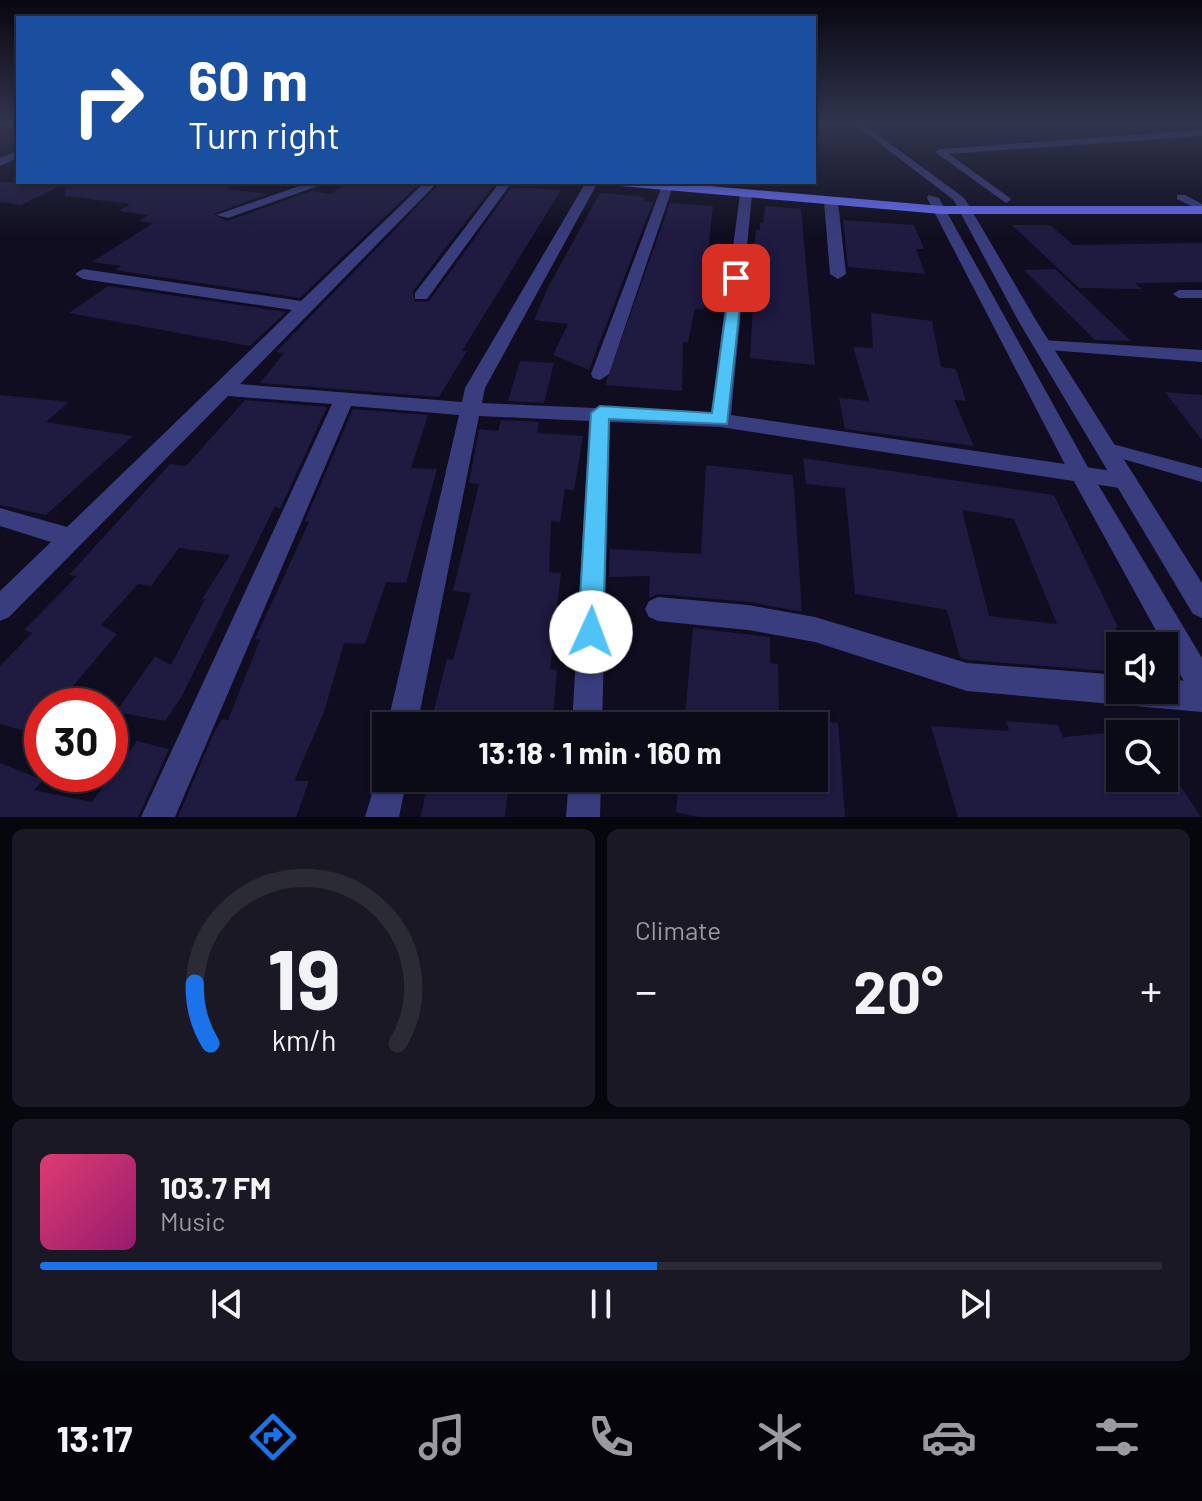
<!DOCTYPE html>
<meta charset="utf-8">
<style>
:root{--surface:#0b0a17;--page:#191824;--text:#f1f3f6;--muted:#9a9aa1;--line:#2b2b36;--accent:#1a73e8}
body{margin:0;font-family:Barlow,sans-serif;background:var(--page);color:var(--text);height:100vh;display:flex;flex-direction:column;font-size:30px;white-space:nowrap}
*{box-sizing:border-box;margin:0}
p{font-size:26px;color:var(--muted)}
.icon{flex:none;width:44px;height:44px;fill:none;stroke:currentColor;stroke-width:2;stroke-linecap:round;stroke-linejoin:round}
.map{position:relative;height:817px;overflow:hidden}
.side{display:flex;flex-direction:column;gap:12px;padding:12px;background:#06060d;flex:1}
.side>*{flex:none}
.banner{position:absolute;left:16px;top:16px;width:800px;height:168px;border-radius:0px;box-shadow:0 2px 6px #0004,0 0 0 2px var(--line);background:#1a4fa0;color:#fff;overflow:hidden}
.buttons{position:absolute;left:1106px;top:632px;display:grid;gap:16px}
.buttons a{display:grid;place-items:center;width:72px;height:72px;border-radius:0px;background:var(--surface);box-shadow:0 2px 6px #0004,0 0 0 2px var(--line);font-size:40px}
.speed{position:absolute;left:24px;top:688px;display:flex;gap:16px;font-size:40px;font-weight:700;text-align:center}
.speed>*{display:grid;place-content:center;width:104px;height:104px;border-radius:50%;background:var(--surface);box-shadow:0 2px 6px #0004,0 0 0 2px var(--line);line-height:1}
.speed .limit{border:12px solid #d22;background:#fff;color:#111}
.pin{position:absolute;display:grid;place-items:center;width:68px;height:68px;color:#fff;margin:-34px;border-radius:16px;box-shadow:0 4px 12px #0006}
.me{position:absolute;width:88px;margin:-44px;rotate:2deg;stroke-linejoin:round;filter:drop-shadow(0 0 6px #0008)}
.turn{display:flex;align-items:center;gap:28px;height:168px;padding:0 40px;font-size:36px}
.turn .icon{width:104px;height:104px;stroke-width:2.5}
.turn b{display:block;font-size:56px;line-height:68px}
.big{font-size:60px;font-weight:700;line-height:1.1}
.side .widget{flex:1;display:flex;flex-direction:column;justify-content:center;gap:12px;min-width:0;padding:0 28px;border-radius:12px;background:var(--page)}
.side .dial{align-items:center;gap:0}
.dial svg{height:208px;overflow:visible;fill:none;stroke:var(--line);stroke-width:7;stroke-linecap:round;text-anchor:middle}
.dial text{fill:var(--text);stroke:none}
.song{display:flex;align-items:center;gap:24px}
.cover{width:96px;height:96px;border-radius:12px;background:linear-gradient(135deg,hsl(340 70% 55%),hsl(320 70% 35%))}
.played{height:8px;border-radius:4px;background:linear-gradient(90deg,var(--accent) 55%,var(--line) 55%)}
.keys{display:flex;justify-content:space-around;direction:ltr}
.heat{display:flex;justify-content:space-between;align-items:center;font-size:44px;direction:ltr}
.side .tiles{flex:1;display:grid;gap:12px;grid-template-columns:1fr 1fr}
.widget:last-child{grid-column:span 2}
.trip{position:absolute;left:372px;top:712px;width:456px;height:80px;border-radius:0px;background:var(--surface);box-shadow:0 2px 6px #0004,0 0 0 2px var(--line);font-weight:700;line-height:80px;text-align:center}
.tabs{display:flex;height:128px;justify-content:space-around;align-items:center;background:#040409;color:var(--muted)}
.tabs .icon{width:56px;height:56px}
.tabs .current{color:var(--accent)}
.tabs b{font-size:36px;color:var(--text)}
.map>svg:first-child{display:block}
.building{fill:#1e1a40;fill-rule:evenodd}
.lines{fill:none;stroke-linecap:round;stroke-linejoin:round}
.service{fill:#393c7d;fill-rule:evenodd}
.minor{fill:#393c7d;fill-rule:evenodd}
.tertiary{fill:#393c7d;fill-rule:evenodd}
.secondary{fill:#666efb;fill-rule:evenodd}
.route{fill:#4fc3f7;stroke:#337fa1;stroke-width:2}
</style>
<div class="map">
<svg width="1202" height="817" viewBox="0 0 1202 817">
<rect width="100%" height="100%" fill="#0f0d1f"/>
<g class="building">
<polygon points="0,182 237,182 225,189 268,194 213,214 227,221 312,191 331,194 347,182 421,182 300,298 127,272 115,270 121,266 92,262 153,223 139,221 148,215 118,211 130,204 65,196 66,183 21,205 0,202"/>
<polygon points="441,182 493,186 413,291 415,302 429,301 512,187 561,190 462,351 467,351 439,397 260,383 284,353 276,352"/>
<polygon points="600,193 645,197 644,201 653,202 589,370 553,355 568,324 534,320 547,289"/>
<polygon points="670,203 713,206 708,251 729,252 725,285 709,283 703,310 695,309 688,343 683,342 682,391 605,385"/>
<polygon points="765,206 801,209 815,365 750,358 754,287 746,286 749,254 753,254 756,230 760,230 760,223 763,223"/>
<polygon points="843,220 914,225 924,249 916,249 925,274 848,267"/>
<polygon points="1012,225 1050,225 1073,245 1202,243 1202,282 1135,283 1142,289 1079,288"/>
<polygon points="1055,269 1131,341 1095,340 1024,270"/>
<polygon points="108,286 286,312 250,346 69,313"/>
<polygon points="871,313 932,321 941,367 956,369 966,401 954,400 974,446 845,429 839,398 869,401 853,347 873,348"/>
<polygon points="520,361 554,363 544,403 508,401"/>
<polygon points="1165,392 1202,395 1202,440"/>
<polygon points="0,395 69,402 46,422 133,436 46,515 0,505"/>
<polygon points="245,400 327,407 280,509 275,506 182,696 165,721 116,712 155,656 171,665 205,599 202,599 230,555 179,548 151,586 138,584 101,625 117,634 56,706 42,706 42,723 34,733 0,724 0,666 32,633 24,630 77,576 69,575 170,464 186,466"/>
<polygon points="353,409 428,415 411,468 437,469 406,583 386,582 365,644 344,643 324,712 294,781 309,781 296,817 178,817 213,735 222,719 228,720 260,640 255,639 309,522 305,521"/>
<polygon points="501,420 539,422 537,433 583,436 574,490 565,489 560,522 551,521 549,572 561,573 550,669 557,670 552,726 512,726 513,720 493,720 494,715 434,710 447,659 453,660 471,593 453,591 479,484 469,483 479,429 498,431"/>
<path d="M803,458L1054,495L1118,627H1115L1120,638V672L968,660L960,658L947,610L855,594L845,488L806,484ZM962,510L1014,519L1057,624L989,616Z"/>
<polygon points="706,465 793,475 802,612 749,602 658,594 649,598 650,576 609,577 610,549 701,554"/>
<polygon points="693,628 770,637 770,663 778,664 779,726 684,726"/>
<polygon points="814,719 838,723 845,817 699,817 676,812 679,778 814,778"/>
<polygon points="1006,721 1058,725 1063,737 1120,732 1120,778 1175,778 1201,817 958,817 931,726 1009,731"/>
<polygon points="137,741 169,749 138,817 0,817 0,763 43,780 34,790 92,802"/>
<polygon points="428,778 509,778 505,817 421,817"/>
</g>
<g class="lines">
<g class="service">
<polygon points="853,123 862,123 963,197 963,201 955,201"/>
<polygon points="1202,130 1202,136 949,154 1010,198 1011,200 1006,203 935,152 940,149"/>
<polygon points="1177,195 1185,195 1202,204 1202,211 1177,199"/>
<polygon points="1202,290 1202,298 1179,298 1173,294 1179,290"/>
<polygon points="1105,442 1202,468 1202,482 1099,452 1096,448 1099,444"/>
</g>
<g class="minor">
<polygon points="18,151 18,158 0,166 0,158"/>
<polygon points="311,182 329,182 228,218 216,215"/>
<polygon points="425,182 438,182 240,384 462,402 465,388 586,182 598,182 485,388 482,403 711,413 740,194 746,190 752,194 731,415 1126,473 1134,475 1137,481 1134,487 1126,489 720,427 610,422 602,726 572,726 589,421 479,416 417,726 387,726 459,415 351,406 175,817 141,817 332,404 228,396 9,617 0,621 0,591 51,542 0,526 0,508 67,527 292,310 83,279 75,274 83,269 301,301"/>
<polygon points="500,182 512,182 427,299 415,299 415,293"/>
<polygon points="663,183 673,186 609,374 600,380 593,378 591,374"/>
<polygon points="831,198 838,202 846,274 838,279 830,274 824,202"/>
<polygon points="1042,340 1202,350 1202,362 1036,349 1033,345 1036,341"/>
<polygon points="658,597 748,605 815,617 967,663 1120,675 1120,690 1164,690 1164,679 1202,682 1202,712 967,691 815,642 748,630 658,621 649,617 645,609 649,601"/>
<polygon points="386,764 386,778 407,778 399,817 365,817 380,767"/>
<polygon points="569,778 601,778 600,817 566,817"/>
</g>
<g class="tertiary">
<polygon points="928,195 939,198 1090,471 1202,658 1202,700 1192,696 1071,476 927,198"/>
<polygon points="959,195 965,199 1037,322 1202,583 1202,618 1193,614 1019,322 953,199"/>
</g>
<polygon class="secondary" points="614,182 663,182 941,206 1202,206 1202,214 941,214 620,186"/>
</g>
<linearGradient id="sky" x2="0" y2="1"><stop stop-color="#080711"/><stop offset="0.52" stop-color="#31354d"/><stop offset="1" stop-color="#31354d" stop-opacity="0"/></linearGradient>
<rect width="1202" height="237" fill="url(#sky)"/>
<polygon class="route" points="731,275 743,278 727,424 609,419 603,632 600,640 591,644 582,640 578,632 591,413 600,406 712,413"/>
</svg>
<div class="buttons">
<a><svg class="icon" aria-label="sound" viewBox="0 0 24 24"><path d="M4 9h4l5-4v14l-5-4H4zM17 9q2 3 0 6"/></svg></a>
<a><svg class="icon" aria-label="search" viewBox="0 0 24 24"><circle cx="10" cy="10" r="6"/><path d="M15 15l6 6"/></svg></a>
</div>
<div class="speed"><div class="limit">30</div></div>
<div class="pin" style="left:736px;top:278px;background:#d93025"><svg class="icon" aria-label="arrive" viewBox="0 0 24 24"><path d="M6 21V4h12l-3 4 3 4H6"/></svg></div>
<svg class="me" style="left:591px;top:632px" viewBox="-20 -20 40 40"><circle r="19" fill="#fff"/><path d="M0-13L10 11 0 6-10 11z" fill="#4fc3f7"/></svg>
<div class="trip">13:18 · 1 min · 160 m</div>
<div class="banner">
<div class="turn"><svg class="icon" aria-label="right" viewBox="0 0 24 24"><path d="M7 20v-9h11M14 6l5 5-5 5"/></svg><div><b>60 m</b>Turn right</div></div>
</div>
</div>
<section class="side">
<div class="tiles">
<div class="widget dial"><svg viewBox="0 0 100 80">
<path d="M14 69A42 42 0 1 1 86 69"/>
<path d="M14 69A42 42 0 0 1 8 46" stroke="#1a73e8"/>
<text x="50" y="56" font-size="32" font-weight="700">19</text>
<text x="50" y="72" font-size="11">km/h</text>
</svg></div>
<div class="widget"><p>Climate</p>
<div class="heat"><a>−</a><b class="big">20°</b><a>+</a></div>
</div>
<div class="widget">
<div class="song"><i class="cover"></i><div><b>103.7 FM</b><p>Music</p></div></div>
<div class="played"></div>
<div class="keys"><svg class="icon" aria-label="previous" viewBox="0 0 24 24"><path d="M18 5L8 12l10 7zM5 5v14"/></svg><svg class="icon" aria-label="pause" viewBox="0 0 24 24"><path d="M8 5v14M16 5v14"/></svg><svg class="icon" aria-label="next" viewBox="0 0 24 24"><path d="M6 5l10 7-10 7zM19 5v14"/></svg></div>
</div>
</div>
</section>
<nav class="tabs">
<b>13:17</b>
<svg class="icon current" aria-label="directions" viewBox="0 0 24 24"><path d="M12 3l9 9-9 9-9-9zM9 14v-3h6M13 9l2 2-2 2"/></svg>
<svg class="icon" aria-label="music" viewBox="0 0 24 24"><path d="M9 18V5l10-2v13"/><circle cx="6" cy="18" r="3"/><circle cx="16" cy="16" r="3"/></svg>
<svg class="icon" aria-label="phone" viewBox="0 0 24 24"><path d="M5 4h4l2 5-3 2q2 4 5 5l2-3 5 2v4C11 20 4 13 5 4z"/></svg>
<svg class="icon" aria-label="climate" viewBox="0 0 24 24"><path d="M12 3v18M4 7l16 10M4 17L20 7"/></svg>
<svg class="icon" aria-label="car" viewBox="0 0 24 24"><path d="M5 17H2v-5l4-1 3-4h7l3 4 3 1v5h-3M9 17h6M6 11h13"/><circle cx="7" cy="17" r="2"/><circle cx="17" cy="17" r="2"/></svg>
<svg class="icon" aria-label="filters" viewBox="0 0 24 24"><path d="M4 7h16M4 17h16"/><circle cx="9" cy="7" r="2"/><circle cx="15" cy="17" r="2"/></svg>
</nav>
